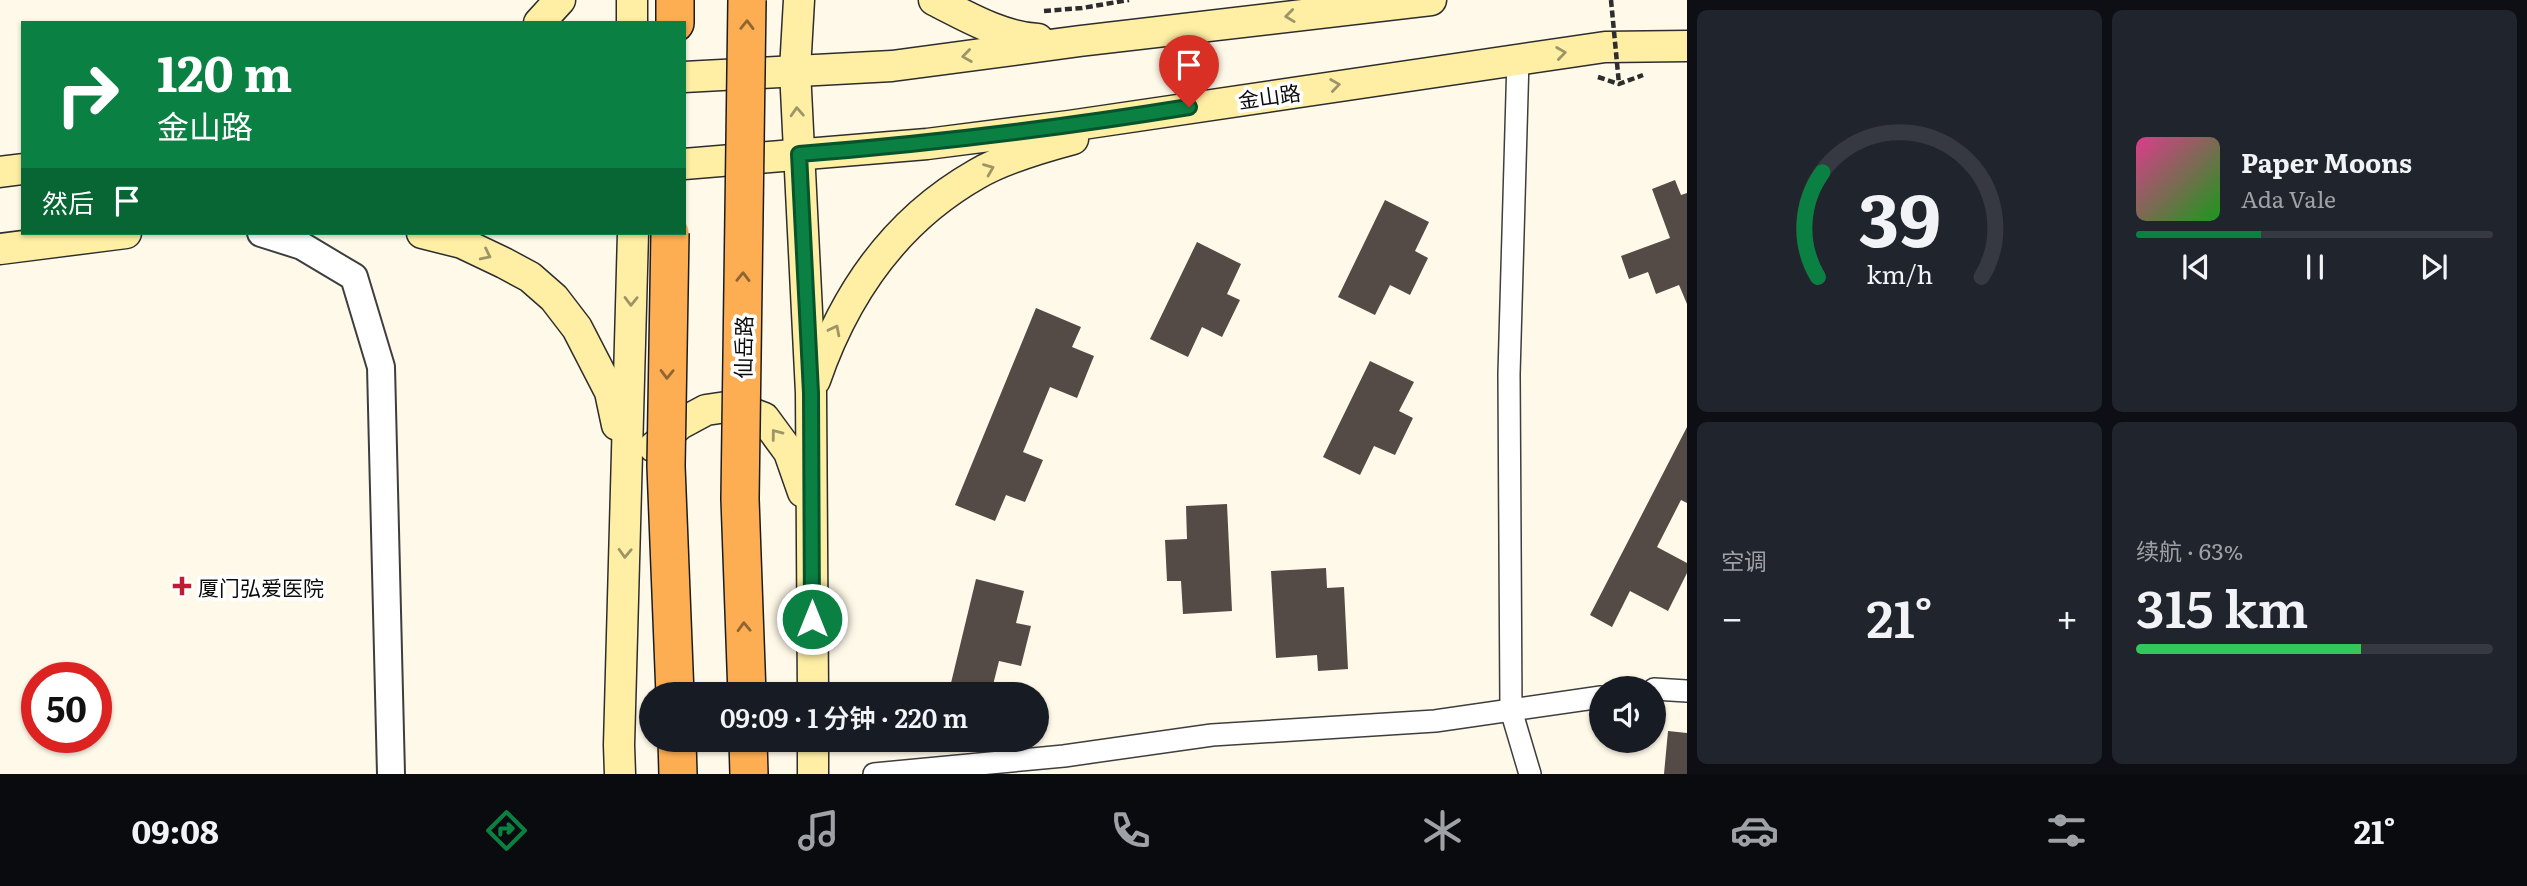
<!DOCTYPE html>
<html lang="zh">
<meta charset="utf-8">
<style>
:root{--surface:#171b24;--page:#20242c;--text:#f1f3f6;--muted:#9ea1a6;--line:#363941;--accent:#0b8043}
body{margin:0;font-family:Literata,"Noto Sans SC",serif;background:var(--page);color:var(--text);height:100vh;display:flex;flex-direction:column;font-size:26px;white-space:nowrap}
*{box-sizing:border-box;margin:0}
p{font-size:23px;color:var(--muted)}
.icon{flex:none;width:38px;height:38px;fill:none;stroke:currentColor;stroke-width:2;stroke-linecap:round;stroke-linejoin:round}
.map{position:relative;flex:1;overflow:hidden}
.sheet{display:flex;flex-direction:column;gap:10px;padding:10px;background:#0d0f14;width:840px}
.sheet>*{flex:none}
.guide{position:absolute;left:21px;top:21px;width:665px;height:214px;border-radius:0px;box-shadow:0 2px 5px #0004;background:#0b8043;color:#fff;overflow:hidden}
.fabs{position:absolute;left:1589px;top:676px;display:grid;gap:14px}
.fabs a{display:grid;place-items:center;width:77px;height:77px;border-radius:50%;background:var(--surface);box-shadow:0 2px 5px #0004;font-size:35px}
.speed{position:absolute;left:21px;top:662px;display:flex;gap:14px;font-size:35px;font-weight:700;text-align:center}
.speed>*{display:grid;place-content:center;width:91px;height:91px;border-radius:50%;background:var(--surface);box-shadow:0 2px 5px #0004;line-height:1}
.speed .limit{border:10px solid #d22;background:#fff;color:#111}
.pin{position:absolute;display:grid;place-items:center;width:60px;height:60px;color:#fff;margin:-72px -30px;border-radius:50% 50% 50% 0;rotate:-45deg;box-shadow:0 0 7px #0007}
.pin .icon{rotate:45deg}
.me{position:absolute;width:77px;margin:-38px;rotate:0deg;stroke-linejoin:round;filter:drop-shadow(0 0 5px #0008)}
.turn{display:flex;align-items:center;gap:24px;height:147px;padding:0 21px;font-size:32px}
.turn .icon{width:91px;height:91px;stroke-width:2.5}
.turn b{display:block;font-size:49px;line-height:60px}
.then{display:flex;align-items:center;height:66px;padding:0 21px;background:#0003;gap:14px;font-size:26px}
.big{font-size:52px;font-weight:600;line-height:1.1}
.sheet .card{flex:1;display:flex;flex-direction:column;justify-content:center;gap:10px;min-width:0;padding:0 24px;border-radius:10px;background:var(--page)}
.sheet .dial{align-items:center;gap:0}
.dial svg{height:182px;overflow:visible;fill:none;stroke:var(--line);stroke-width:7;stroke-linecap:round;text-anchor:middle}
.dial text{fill:var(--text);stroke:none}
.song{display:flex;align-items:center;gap:21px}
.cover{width:84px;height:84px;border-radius:10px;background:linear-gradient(135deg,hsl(330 70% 55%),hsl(120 70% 35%))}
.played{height:7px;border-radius:4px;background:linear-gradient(90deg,var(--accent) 35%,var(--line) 35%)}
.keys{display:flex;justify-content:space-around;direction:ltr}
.heat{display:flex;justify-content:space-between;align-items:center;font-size:38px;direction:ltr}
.charge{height:10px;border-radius:5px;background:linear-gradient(90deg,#34c759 63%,var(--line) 0)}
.sheet .tiles{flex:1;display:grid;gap:10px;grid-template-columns:repeat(2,1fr)}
.trip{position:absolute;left:639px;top:682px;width:410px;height:70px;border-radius:35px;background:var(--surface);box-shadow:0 2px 5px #0004;font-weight:600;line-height:70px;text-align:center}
.tab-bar{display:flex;height:112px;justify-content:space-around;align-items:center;background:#090b0e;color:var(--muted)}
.tab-bar .icon{width:49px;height:49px}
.tab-bar .active{color:var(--accent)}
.tab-bar b{font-size:32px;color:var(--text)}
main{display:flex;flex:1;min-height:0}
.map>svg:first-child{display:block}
.building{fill:#544b47}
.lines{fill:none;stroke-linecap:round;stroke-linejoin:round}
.minor-casing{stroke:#3e3e3e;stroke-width:24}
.tertiary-casing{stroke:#3e3e3e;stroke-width:30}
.secondary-casing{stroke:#2d2d2d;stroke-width:33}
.trunk-casing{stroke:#1c1c1c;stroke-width:40}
.path{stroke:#2d2d2d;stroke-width:4.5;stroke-dasharray:7 3.5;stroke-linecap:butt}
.minor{stroke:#fff;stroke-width:21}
.tertiary{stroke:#fff;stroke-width:26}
.secondary{stroke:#ffefa4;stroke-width:30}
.trunk{stroke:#fdae52;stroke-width:37}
.trunk-bridge-casing{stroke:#1c1c1c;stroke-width:40;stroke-linecap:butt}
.path-bridge{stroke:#2d2d2d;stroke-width:4.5;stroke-dasharray:7 3.5;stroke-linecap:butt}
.trunk-bridge{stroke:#fdae52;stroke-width:37}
.oneway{stroke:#9d9467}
.oneway2{stroke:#906532}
.route-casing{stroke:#07532c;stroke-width:18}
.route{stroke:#0b8043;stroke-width:12}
.poi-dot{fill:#c01e30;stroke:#fff;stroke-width:2.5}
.labels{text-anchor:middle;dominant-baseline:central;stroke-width:7;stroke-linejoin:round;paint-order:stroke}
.street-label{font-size:21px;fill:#0b0b0b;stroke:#fff}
.poi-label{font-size:21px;fill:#0b0b0b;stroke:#fff;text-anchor:start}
</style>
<main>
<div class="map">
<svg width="1687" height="774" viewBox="0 0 1687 774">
<rect width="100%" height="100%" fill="#fff9e9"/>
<g class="building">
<polygon points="1675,180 1681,195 1687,193 1687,304 1679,285 1656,294 1648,272 1629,279 1621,256 1670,238 1652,189"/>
<polygon points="1385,200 1429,222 1415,251 1428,258 1410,295 1390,285 1375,315 1338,297"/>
<polygon points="1197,242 1241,264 1227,294 1240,300 1222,337 1202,327 1188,357 1150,339"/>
<polygon points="1036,308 1081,327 1072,347 1094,356 1077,398 1050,387 1023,452 1043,460 1025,502 1006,495 995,521 955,505"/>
<polygon points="1370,361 1414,382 1399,411 1413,418 1395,455 1374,446 1360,475 1323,457"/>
<polygon points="1687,427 1687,503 1681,500 1657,547 1687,563 1687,573 1668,611 1630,591 1612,627 1590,615"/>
<polygon points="1227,504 1232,611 1183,614 1181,581 1167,581 1165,540 1187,539 1186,506"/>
<polygon points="1326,568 1327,588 1344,587 1348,669 1318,671 1317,655 1276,658 1271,571"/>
<polygon points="976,579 1024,591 1016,623 1031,626 1021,666 999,661 991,693 951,683"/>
<polygon points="1668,731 1687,733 1687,774 1664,774"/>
</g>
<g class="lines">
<defs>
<g id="minor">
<polyline points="1518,59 1509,374 1511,710 1601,697"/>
<polyline points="1654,689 1687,691"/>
<polyline points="874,774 1064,756 1212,735 1435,721 1511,710 1530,774"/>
</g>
<polyline id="tertiary" points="261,233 302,246 354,277 381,367 391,774"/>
<g id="secondary">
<polyline points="799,0 795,70 811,393 813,695"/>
<path d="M934,0C966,16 1001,37 1038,39"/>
<polyline points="539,23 560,0"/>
<polyline points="632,23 632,0"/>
<polyline points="684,77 892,66 1080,41 1431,0"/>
<polyline points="684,164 927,144 1069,126 1605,47 1687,46"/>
<polyline points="0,172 23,169"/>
<polyline points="422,233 462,243 504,263 530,277 554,298 577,328 610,392 617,425"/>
<polyline points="0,249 126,233"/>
<path d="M815,380C845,293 896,220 977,174C1004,158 1043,147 1073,139"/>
<polyline points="654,447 680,424 706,410 733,406 764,418 789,452 803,492"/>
<polyline points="813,740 813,774"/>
<polyline points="620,774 619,745 633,233"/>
</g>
<g id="trunk">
<polyline points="675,23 675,0"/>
<polyline points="677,740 678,774"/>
<polyline points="748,740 749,774"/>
</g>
</defs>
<use href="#minor" class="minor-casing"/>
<use href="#tertiary" class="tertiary-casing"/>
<use href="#secondary" class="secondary-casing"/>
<use href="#trunk" class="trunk-casing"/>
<g class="path">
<polyline points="1044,11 1082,8 1129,0"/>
<polyline points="1598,77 1619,84 1643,75"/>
</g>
<use href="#minor" class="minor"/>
<use href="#tertiary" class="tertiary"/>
<use href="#secondary" class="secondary"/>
<use href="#trunk" class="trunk"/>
<defs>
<g id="trunk-bridge">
<polyline points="670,233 666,466 675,695"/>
<polyline points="747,695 740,499 747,0"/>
</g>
</defs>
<use href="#trunk-bridge" class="trunk-bridge-casing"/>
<polyline class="path-bridge" points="1611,0 1619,84"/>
<use href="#trunk-bridge" class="trunk-bridge"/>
</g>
<defs><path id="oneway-chevron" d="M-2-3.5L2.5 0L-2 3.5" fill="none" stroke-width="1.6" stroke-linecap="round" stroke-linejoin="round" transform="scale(1.75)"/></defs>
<g class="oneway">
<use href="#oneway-chevron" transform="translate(1290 16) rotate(173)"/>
<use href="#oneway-chevron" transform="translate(1561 53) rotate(-8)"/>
<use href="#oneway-chevron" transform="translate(967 56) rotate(172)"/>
<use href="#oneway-chevron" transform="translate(1335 85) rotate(-8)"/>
<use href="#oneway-chevron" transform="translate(797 112) rotate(-93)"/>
<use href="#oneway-chevron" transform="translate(989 169) rotate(-22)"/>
<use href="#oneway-chevron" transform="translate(486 255) rotate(26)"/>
<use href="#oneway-chevron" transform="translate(631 301) rotate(91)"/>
<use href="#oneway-chevron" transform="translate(835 330) rotate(-63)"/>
<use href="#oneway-chevron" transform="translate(776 434) rotate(-127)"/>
<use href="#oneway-chevron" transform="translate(625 553) rotate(92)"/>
</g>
<g class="oneway2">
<use href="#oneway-chevron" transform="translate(747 25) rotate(-89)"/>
<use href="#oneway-chevron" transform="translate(743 277) rotate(-89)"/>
<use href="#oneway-chevron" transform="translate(667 374) rotate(91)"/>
<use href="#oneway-chevron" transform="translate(744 627) rotate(-92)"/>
</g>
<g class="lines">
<defs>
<path id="route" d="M812,619L811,393L799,154C930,144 1059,128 1189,107"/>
</defs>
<use href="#route" class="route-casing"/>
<use href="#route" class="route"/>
</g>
<path class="poi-dot" d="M178.5 575.5h7v7h7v7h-7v7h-7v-7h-7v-7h7z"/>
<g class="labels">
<g class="street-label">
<text transform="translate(1269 95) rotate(-8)">金山路</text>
<text transform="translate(742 347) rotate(-89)">仙岳路</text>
</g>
<g class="poi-label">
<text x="198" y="586">厦门弘爱医院</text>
</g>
</g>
</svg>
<div class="fabs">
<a><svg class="icon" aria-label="sound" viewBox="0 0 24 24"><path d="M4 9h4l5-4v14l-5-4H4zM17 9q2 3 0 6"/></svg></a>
</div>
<div class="speed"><div class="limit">50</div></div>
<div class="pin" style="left:1189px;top:107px;background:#d93025"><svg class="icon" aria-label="arrive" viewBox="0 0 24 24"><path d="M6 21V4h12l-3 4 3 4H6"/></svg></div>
<svg class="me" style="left:812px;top:619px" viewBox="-20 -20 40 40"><circle r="17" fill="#0b8043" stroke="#fff" stroke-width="3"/><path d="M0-11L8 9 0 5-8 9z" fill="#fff"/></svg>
<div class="trip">09:09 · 1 分钟 · 220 m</div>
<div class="guide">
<div class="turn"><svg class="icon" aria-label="right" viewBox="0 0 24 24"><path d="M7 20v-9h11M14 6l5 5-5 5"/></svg><div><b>120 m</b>金山路</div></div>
<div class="then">然后<svg class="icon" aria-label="arrive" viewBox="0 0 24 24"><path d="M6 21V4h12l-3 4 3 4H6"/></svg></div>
</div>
</div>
<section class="sheet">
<div class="tiles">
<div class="card dial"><svg viewBox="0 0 100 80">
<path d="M14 69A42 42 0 1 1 86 69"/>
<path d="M14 69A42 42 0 0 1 16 23" stroke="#0b8043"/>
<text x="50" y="56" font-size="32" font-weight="700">39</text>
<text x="50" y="72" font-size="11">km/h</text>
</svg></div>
<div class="card">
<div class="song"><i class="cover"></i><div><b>Paper Moons</b><p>Ada Vale</p></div></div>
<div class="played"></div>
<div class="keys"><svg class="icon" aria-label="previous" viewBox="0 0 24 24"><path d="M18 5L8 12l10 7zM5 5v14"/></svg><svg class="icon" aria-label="pause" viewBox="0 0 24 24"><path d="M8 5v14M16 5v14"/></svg><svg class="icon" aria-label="next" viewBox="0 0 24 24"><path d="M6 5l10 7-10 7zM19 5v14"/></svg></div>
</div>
<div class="card"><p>空调</p>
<div class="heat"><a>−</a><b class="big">21°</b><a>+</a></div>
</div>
<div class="card"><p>续航 · 63%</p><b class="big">315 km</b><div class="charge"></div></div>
</div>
</section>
</main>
<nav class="tab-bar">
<b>09:08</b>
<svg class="icon active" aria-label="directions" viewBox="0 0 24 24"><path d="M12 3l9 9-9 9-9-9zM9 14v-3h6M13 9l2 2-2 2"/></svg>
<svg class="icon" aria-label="music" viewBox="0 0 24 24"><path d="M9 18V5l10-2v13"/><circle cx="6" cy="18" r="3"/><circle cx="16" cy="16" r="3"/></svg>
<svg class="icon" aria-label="phone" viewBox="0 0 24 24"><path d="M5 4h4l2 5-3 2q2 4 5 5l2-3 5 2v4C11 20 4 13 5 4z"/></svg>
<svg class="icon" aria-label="climate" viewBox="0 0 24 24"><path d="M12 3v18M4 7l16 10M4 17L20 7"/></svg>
<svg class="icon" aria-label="car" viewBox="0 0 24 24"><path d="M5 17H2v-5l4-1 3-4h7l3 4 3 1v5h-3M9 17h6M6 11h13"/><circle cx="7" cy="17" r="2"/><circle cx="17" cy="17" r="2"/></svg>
<svg class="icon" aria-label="filters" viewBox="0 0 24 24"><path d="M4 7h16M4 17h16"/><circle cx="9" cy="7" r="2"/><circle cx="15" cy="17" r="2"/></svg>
<b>21°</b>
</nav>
